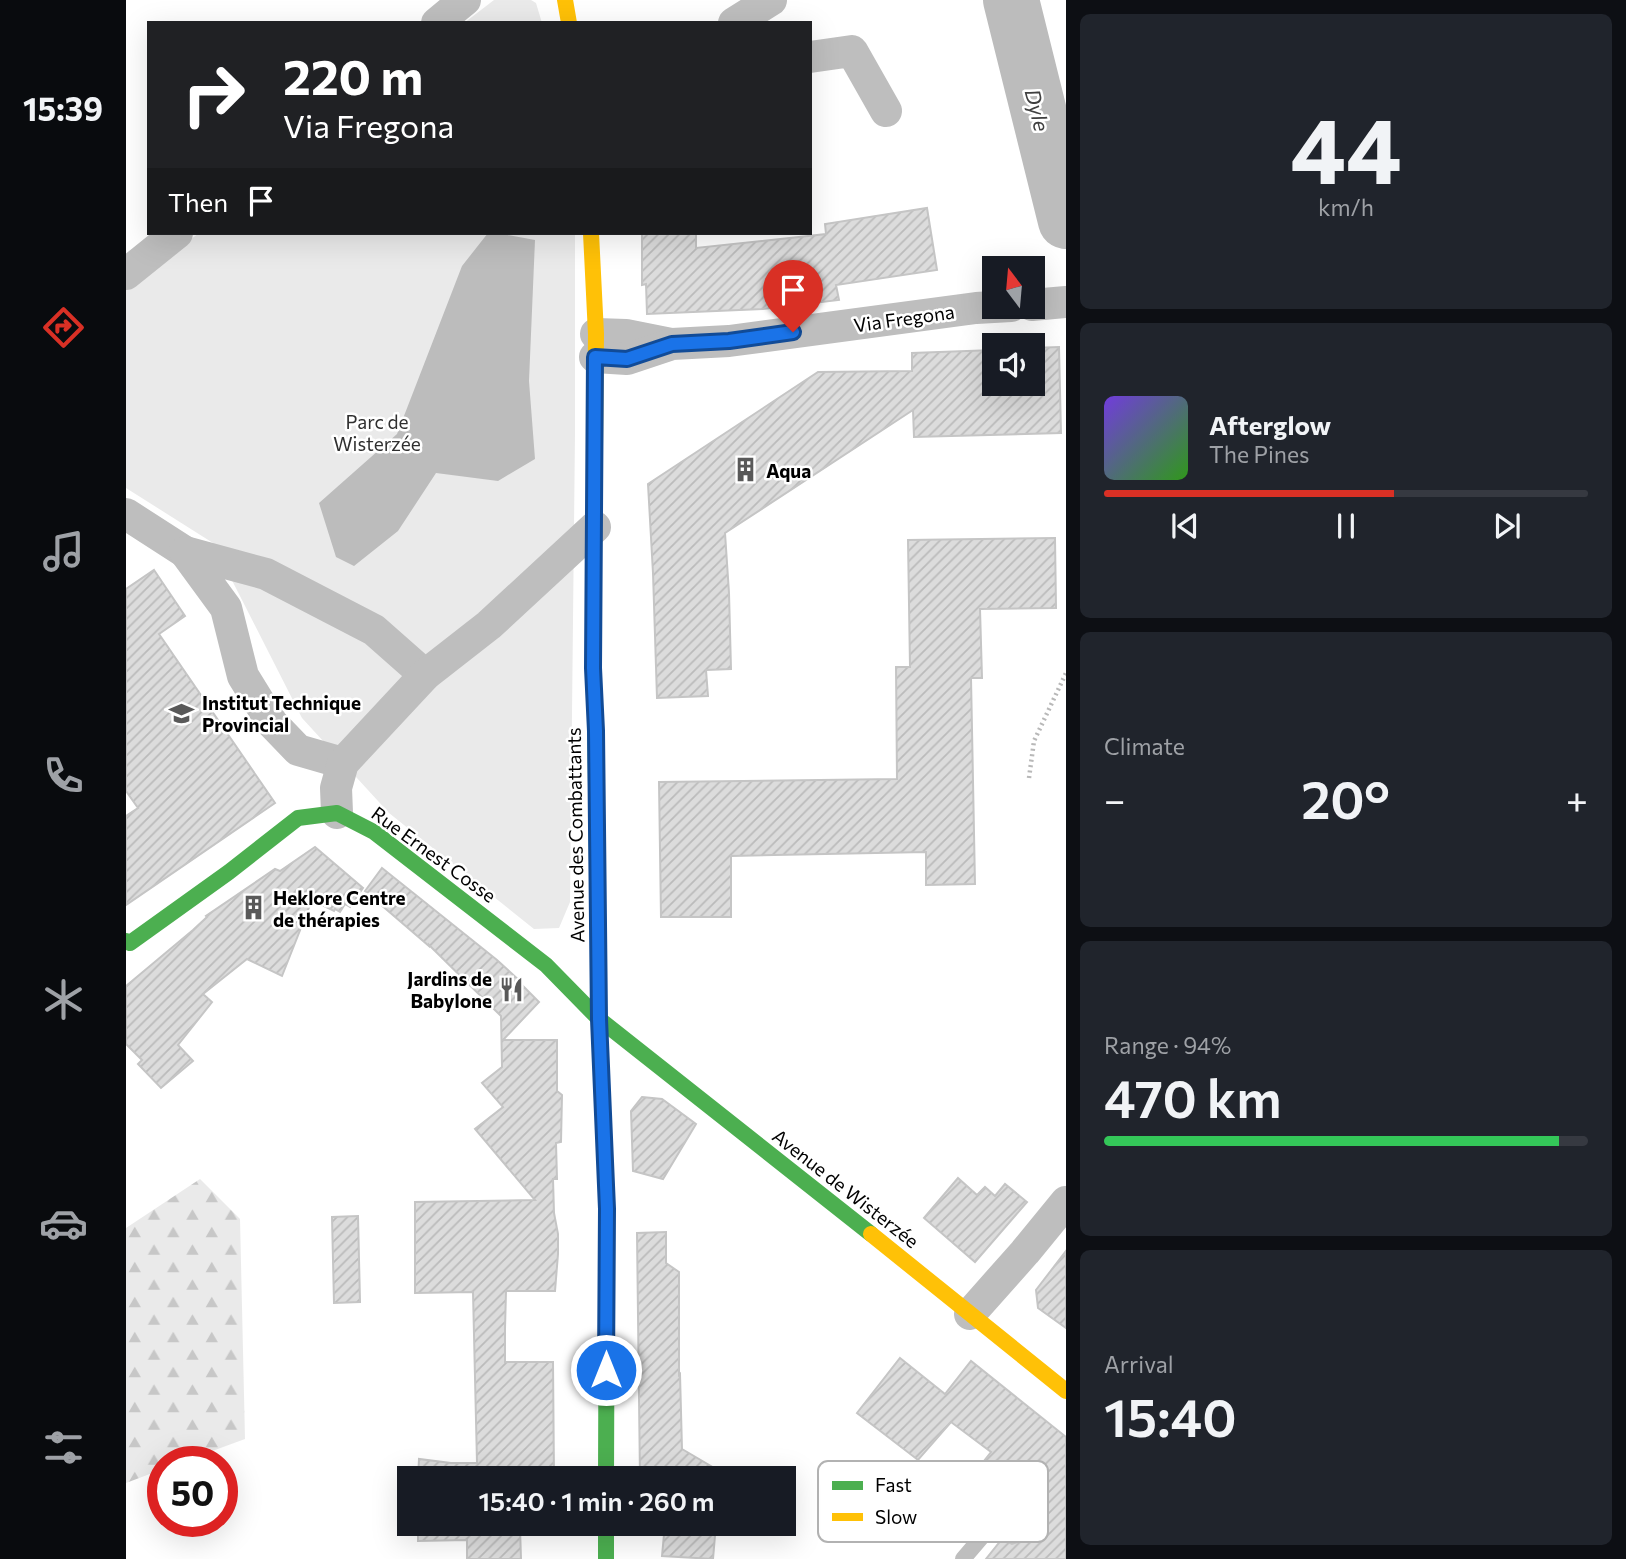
<!DOCTYPE html>
<meta charset="utf-8">
<style>
:root{--surface:#171b24;--page:#20242c;--text:#f1f3f6;--muted:#9ea1a6;--line:#363941;--accent:#d93025}
body{margin:0;font-family:Commissioner,sans-serif;background:var(--page);color:var(--text);height:100vh;display:flex;flex-direction:column;font-size:26px;white-space:nowrap}
*{box-sizing:border-box;margin:0}
p{font-size:23px;color:var(--muted)}
.icon{flex:none;width:38px;height:38px;fill:none;stroke:currentColor;stroke-width:2;stroke-linecap:round;stroke-linejoin:round}
.map{position:relative;flex:1;overflow:hidden}
.side{display:flex;flex-direction:column;gap:14px;padding:14px;background:#0d0f14;width:560px}
.side>*{flex:none}
.hud{position:absolute;left:21px;top:21px;width:665px;height:214px;border-radius:0px;box-shadow:0 7px 28px #0002;background:#202124;color:#fff;overflow:hidden}
.needle{width:46px;rotate:344deg}
.tools{position:absolute;left:856px;top:256px;display:grid;gap:14px}
.tools a{display:grid;place-items:center;width:63px;height:63px;border-radius:0px;background:var(--surface);box-shadow:0 7px 28px #0002;font-size:35px}
.speed{position:absolute;left:21px;top:1446px;display:flex;gap:14px;font-size:35px;font-weight:700;text-align:center}
.speed>*{display:grid;place-content:center;width:91px;height:91px;border-radius:50%;background:var(--surface);box-shadow:0 7px 28px #0002;line-height:1}
.speed .limit{border:10px solid #d22;background:#fff;color:#111}
.pin{position:absolute;display:grid;place-items:center;width:60px;height:60px;color:#fff;margin:-72px -30px;border-radius:50% 50% 50% 0;rotate:-45deg;box-shadow:0 0 7px #0007}
.pin .icon{rotate:45deg}
.me{position:absolute;width:77px;margin:-38px;rotate:0deg;stroke-linejoin:round;filter:drop-shadow(0 0 5px #0008)}
.turn{display:flex;align-items:center;gap:24px;height:147px;padding:0 21px;font-size:32px}
.turn .icon{width:91px;height:91px;stroke-width:2.5}
.turn b{display:block;font-size:49px;line-height:60px}
.then{display:flex;align-items:center;height:66px;padding:0 21px;background:#0003;gap:14px;font-size:26px}
.big{font-size:52px;font-weight:600;line-height:1.1}
.side .tile{flex:1;display:flex;flex-direction:column;justify-content:center;gap:10px;min-width:0;padding:0 24px;border-radius:10px;background:var(--page)}
.side .dial{align-items:center;gap:0}
.dial b{font-size:91px;line-height:1}
.song{display:flex;align-items:center;gap:21px}
.cover{width:84px;height:84px;border-radius:10px;background:linear-gradient(135deg,hsl(260 70% 55%),hsl(110 70% 35%))}
.played{height:7px;border-radius:4px;background:linear-gradient(90deg,var(--accent) 60%,var(--line) 60%)}
.keys{display:flex;justify-content:space-around;direction:ltr}
.heat{display:flex;justify-content:space-between;align-items:center;font-size:38px;direction:ltr}
.charge{height:10px;border-radius:5px;background:linear-gradient(90deg,#34c759 94%,var(--line) 0)}
.trip{position:absolute;left:271px;top:1466px;width:399px;height:70px;border-radius:0px;background:var(--surface);box-shadow:0 7px 28px #0002;font-weight:600;line-height:70px;text-align:center}
main{display:flex;flex:1;min-height:0}
.menu{display:flex;flex-direction:column;width:126px;justify-content:space-around;align-items:center;background:#090b0e;color:var(--muted)}
.menu .icon{width:49px;height:49px}
.menu .active{color:var(--accent)}
.menu b{font-size:32px;color:var(--text)}
.map>svg:first-child{display:block}
.green{fill:#eaeaea}
.forest{fill:url(#forest-firs)}
.water{fill:#bcbcbc}
.lines{fill:none;stroke-linecap:round;stroke-linejoin:round}
.river{stroke:#bcbcbc;stroke-width:56}
.building{fill:url(#building-hatch);stroke:#c5c5c5;stroke-width:2}
.path{stroke:#b8b8b8;stroke-width:4.5;stroke-dasharray:2 3.5;stroke-linecap:butt}
.lane{stroke:#bebebe;stroke-width:16}
.street{stroke:#bebebe;stroke-width:32}
.fast{stroke:#4caf50;stroke-width:16}
.slow{stroke:#ffc107;stroke-width:16}
.route-casing{stroke:#114b97;stroke-width:18}
.route{stroke:#1a73e8;stroke-width:12}
.labels{text-anchor:middle;dominant-baseline:central;stroke-width:5;stroke-linejoin:round;paint-order:stroke}
.street-label{font-size:19px;fill:#000;stroke:#fff}
.park-label{font-size:19px;fill:#2f2f2f;stroke:#fff}
.poi-label{font-size:19px;font-weight:bold;fill:#000;stroke:#fff;text-anchor:start}
.water-label{font-size:21px;font-style:italic;fill:#404040;stroke:#fff}
.key{fill:#fff;stroke:#b2b2b2;stroke-width:2}
.key-label{font-size:19px;fill:#000}
</style>
<main>
<nav class="menu">
<b>15:39</b>
<svg class="icon active" aria-label="directions" viewBox="0 0 24 24"><path d="M12 3l9 9-9 9-9-9zM9 14v-3h6M13 9l2 2-2 2"/></svg>
<svg class="icon" aria-label="music" viewBox="0 0 24 24"><path d="M9 18V5l10-2v13"/><circle cx="6" cy="18" r="3"/><circle cx="16" cy="16" r="3"/></svg>
<svg class="icon" aria-label="phone" viewBox="0 0 24 24"><path d="M5 4h4l2 5-3 2q2 4 5 5l2-3 5 2v4C11 20 4 13 5 4z"/></svg>
<svg class="icon" aria-label="climate" viewBox="0 0 24 24"><path d="M12 3v18M4 7l16 10M4 17L20 7"/></svg>
<svg class="icon" aria-label="car" viewBox="0 0 24 24"><path d="M5 17H2v-5l4-1 3-4h7l3 4 3 1v5h-3M9 17h6M6 11h13"/><circle cx="7" cy="17" r="2"/><circle cx="17" cy="17" r="2"/></svg>
<svg class="icon" aria-label="filters" viewBox="0 0 24 24"><path d="M4 7h16M4 17h16"/><circle cx="9" cy="7" r="2"/><circle cx="15" cy="17" r="2"/></svg>
</nav>
<div class="map">
<svg width="940" height="1559" viewBox="0 0 940 1559">
<defs>
<pattern id="forest-firs" width="22" height="20" patternUnits="userSpaceOnUse" patternTransform="scale(1.75)"><rect width="22" height="20" fill="#eaeaea"/><path d="M5 1l3.5 6h-7zM16 11l3.5 6h-7z" fill="#c7c7c7"/></pattern>
<pattern id="building-hatch" width="6" height="6" patternUnits="userSpaceOnUse" patternTransform="scale(1.75)"><rect width="6" height="6" fill="#dcdcdc"/><path d="M-1 1l2-2M0 6l6-6M5 7l2-2" fill="none" stroke="#bbb"/></pattern>
</defs>
<rect width="100%" height="100%" fill="#fff"/>
<g class="green">
<polygon points="368,0 405,0 410,3 416,23 338,23"/>
<polygon points="73,233 449,233 449,433 444,902 433,928 408,929 263,813 176,718 87,543 0,488 0,290"/>
</g>
<polygon class="forest" points="74,1179 114,1219 119,1439 59,1461 37,1461 37,1469 0,1483 0,1228"/>
<polygon class="water" points="362,233 371,233 409,240 403,381 409,459 372,481 310,473 272,531 228,566 210,557 193,503 271,434 336,266"/>
<g class="lines">
<polyline class="river" points="885,0 940,221"/>
</g>
<g class="building">
<polygon points="801,208 811,270 710,285 713,300 637,309 521,314 520,284 516,285 516,233 570,233 570,248 700,234 699,224"/>
<polygon points="933,347 935,433 788,437 787,410 599,533 603,593 605,669 580,670 582,696 531,698 527,573 522,484 692,372 786,371 786,353 868,350 868,383 906,383 906,348"/>
<polygon points="929,538 930,608 854,609 856,678 845,678 849,884 800,885 800,852 605,856 605,917 535,917 533,782 771,779 770,667 784,667 782,540"/>
<polygon points="28,570 59,616 33,634 149,803 0,905 0,816 12,808 0,791 0,589"/>
<polygon points="189,847 237,888 224,907 219,904 214,912 209,909 208,911 186,900 156,976 121,959 77,994 86,1002 52,1045 67,1061 35,1088 12,1064 16,1060 0,1044 0,986 67,930 81,917 80,916 149,869 154,871"/>
<polygon points="256,868 371,960 395,982 394,983 413,1002 377,1040 431,1040 431,1091 436,1095 435,1142 430,1143 431,1179 427,1179 428,1213 432,1234 432,1254 429,1291 380,1291 379,1329 379,1362 427,1362 428,1479 292,1479 293,1459 325,1463 351,1463 347,1292 289,1293 289,1202 409,1200 349,1129 377,1107 356,1083 376,1067 375,1016 303,945 303,946 239,891"/>
<polygon points="516,1097 536,1099 570,1124 537,1179 507,1171 505,1111"/>
<polygon points="832,1178 851,1195 859,1187 869,1196 879,1184 901,1202 849,1262 798,1218"/>
<polygon points="232,1216 234,1302 208,1303 206,1217"/>
<polygon points="540,1232 540,1263 553,1272 553,1375 554,1374 556,1449 595,1472 594,1479 514,1479 511,1233"/>
<polygon points="940,1251 940,1328 912,1308 910,1290"/>
<polygon points="774,1358 819,1394 845,1361 940,1437 940,1559 860,1559 876,1539 886,1544 895,1541 897,1536 897,1531 888,1521 880,1518 839,1485 865,1452 825,1422 792,1460 731,1413"/>
<polygon points="292,1524 399,1524 399,1528 394,1528 395,1559 341,1559 341,1540 292,1541"/>
<polygon points="539,1524 590,1524 587,1559 536,1556"/>
</g>
<g class="lines">
<polyline class="path" points="903,778 908,741 940,673"/>
<polyline class="lane" points="837,1559 866,1525 881,1529 887,1534"/>
<g class="street">
<polyline points="311,23 339,0"/>
<polyline points="608,23 645,0"/>
<polyline points="684,57 726,51 760,111"/>
<polyline points="0,274 51,233"/>
<polyline points="906,305 940,302"/>
<polyline points="470,334 500,335 545,344"/>
<polyline points="469,357 501,359 546,344 603,341 850,308 885,306"/>
<polyline points="0,514 59,552"/>
<polyline points="217,763 172,750 146,723 117,676 100,608 59,552 140,574 248,630 299,675"/>
<polyline points="211,813 210,788 217,763 299,675 363,625 469,527"/>
<polyline points="844,1314 899,1252 940,1202"/>
</g>
<g class="fast">
<polyline points="469,707 473,1019 481,1209 480,1479"/>
<polyline points="0,941 4,943 103,872 172,818 211,813 248,832 420,965 473,1019 745,1234"/>
<polyline points="480,1524 480,1559"/>
</g>
<g class="slow">
<polyline points="439,0 443,23"/>
<polyline points="465,233 470,334 467,668 469,707"/>
<polyline points="745,1234 940,1391"/>
</g>
</g>
<g class="lines">
<defs>
<polyline id="route" points="480,1370 481,1209 473,1019 470,731 467,668 469,357 501,359 546,344 603,341 667,332"/>
</defs>
<use href="#route" class="route-casing"/>
<use href="#route" class="route"/>
</g>
<defs>
<symbol id="building-bare" viewBox="-9 -9 18 18"><path d="M-4-6H4V6H1V3H-1V6H-4ZM-2.5-4.3h1.7v1.8h-1.7ZM.8-4.3h1.7v1.8H.8ZM-2.5-1h1.7V.8h-1.7ZM.8-1h1.7V.8H.8Z" fill="#595959" stroke="#fff" stroke-width="2.5" paint-order="stroke"/></symbol>
<symbol id="school-bare" viewBox="-9 -9 18 18"><path d="M0-5L7-2L0 1L-7-2ZM-4 1L0 2.5L4 1V4Q0 6-4 4Z" fill="#595959" stroke="#fff" stroke-width="2.5" paint-order="stroke"/></symbol>
<symbol id="restaurant-bare" viewBox="-9 -9 18 18"><path d="M-5-6h1v4h1v-4h1v4h1v-4h1v5L-1.5 .5V6h-2V.5L-5-1ZM5-6V6H3V1.5H1.5Q1.5-4 5-6Z" fill="#595959" stroke="#fff" stroke-width="2.5" paint-order="stroke"/></symbol>
</defs>
<g fill-rule="evenodd">
<use href="#building-bare" x="602" y="452" width="35" height="35"/>
<use href="#school-bare" x="38" y="696" width="35" height="35"/>
<use href="#building-bare" x="110" y="890" width="35" height="35"/>
<use href="#restaurant-bare" x="368" y="972" width="35" height="35"/>
</g>
<g class="labels">
<g class="street-label">
<text transform="translate(778 318) rotate(-8)">Via Fregona</text>
<text transform="translate(449 835) rotate(-91)">Avenue des Combattants</text>
<text transform="translate(308 854) rotate(36)">Rue Ernest Cosse</text>
<text transform="translate(720 1188) rotate(38)">Avenue de Wisterzée</text>
</g>
<g class="park-label">
<text x="251" y="421">Parc de<tspan x="251" dy="22">Wisterzée</tspan></text>
</g>
<g class="poi-label">
<text x="640" y="470">Aqua</text>
<text x="76" y="702">Institut Technique<tspan x="76" dy="22">Provincial</tspan></text>
<text x="147" y="897">Heklore Centre<tspan x="147" dy="22">de thérapies</tspan></text>
<text x="366" y="978" text-anchor="end">Jardins de<tspan x="366" dy="22">Babylone</tspan></text>
</g>
<g class="water-label">
<text transform="translate(912 110) rotate(76)">Dyle</text>
</g>
</g>
<rect x="692" y="1461" width="230" height="81" rx="10" class="key"/>
<rect x="706" y="1481" width="31" height="9" fill="#4caf50"/>
<rect x="706" y="1513" width="31" height="8" fill="#ffc107"/>
<g class="key-label">
<text x="749" y="1492">Fast</text>
<text x="749" y="1524">Slow</text>
</g>
</svg>
<div class="tools">
<a><svg class="needle" viewBox="-14 -14 28 28"><path d="M0-13l5 13h-10z" fill="#e53935"/><path d="M0 13l5-13h-10z" fill="#9ea1a6"/></svg></a>
<a><svg class="icon" aria-label="sound" viewBox="0 0 24 24"><path d="M4 9h4l5-4v14l-5-4H4zM17 9q2 3 0 6"/></svg></a>
</div>
<div class="speed"><div class="limit">50</div></div>
<div class="pin" style="left:667px;top:332px;background:#d93025"><svg class="icon" aria-label="arrive" viewBox="0 0 24 24"><path d="M6 21V4h12l-3 4 3 4H6"/></svg></div>
<svg class="me" style="left:480px;top:1370px" viewBox="-20 -20 40 40"><circle r="17" fill="#1a73e8" stroke="#fff" stroke-width="3"/><path d="M0-11L8 9 0 5-8 9z" fill="#fff"/></svg>
<div class="trip">15:40 · 1 min · 260 m</div>
<div class="hud">
<div class="turn"><svg class="icon" aria-label="right" viewBox="0 0 24 24"><path d="M7 20v-9h11M14 6l5 5-5 5"/></svg><div><b>220 m</b>Via Fregona</div></div>
<div class="then">Then<svg class="icon" aria-label="arrive" viewBox="0 0 24 24"><path d="M6 21V4h12l-3 4 3 4H6"/></svg></div>
</div>
</div>
<section class="side">
<div class="tile dial"><b>44</b><p>km/h</p></div>
<div class="tile">
<div class="song"><i class="cover"></i><div><b>Afterglow</b><p>The Pines</p></div></div>
<div class="played"></div>
<div class="keys"><svg class="icon" aria-label="previous" viewBox="0 0 24 24"><path d="M18 5L8 12l10 7zM5 5v14"/></svg><svg class="icon" aria-label="pause" viewBox="0 0 24 24"><path d="M8 5v14M16 5v14"/></svg><svg class="icon" aria-label="next" viewBox="0 0 24 24"><path d="M6 5l10 7-10 7zM19 5v14"/></svg></div>
</div>
<div class="tile"><p>Climate</p>
<div class="heat"><a>−</a><b class="big">20°</b><a>+</a></div>
</div>
<div class="tile"><p>Range · 94%</p><b class="big">470 km</b><div class="charge"></div></div>
<div class="tile"><p>Arrival</p><b class="big">15:40</b></div>
</section>
</main>
